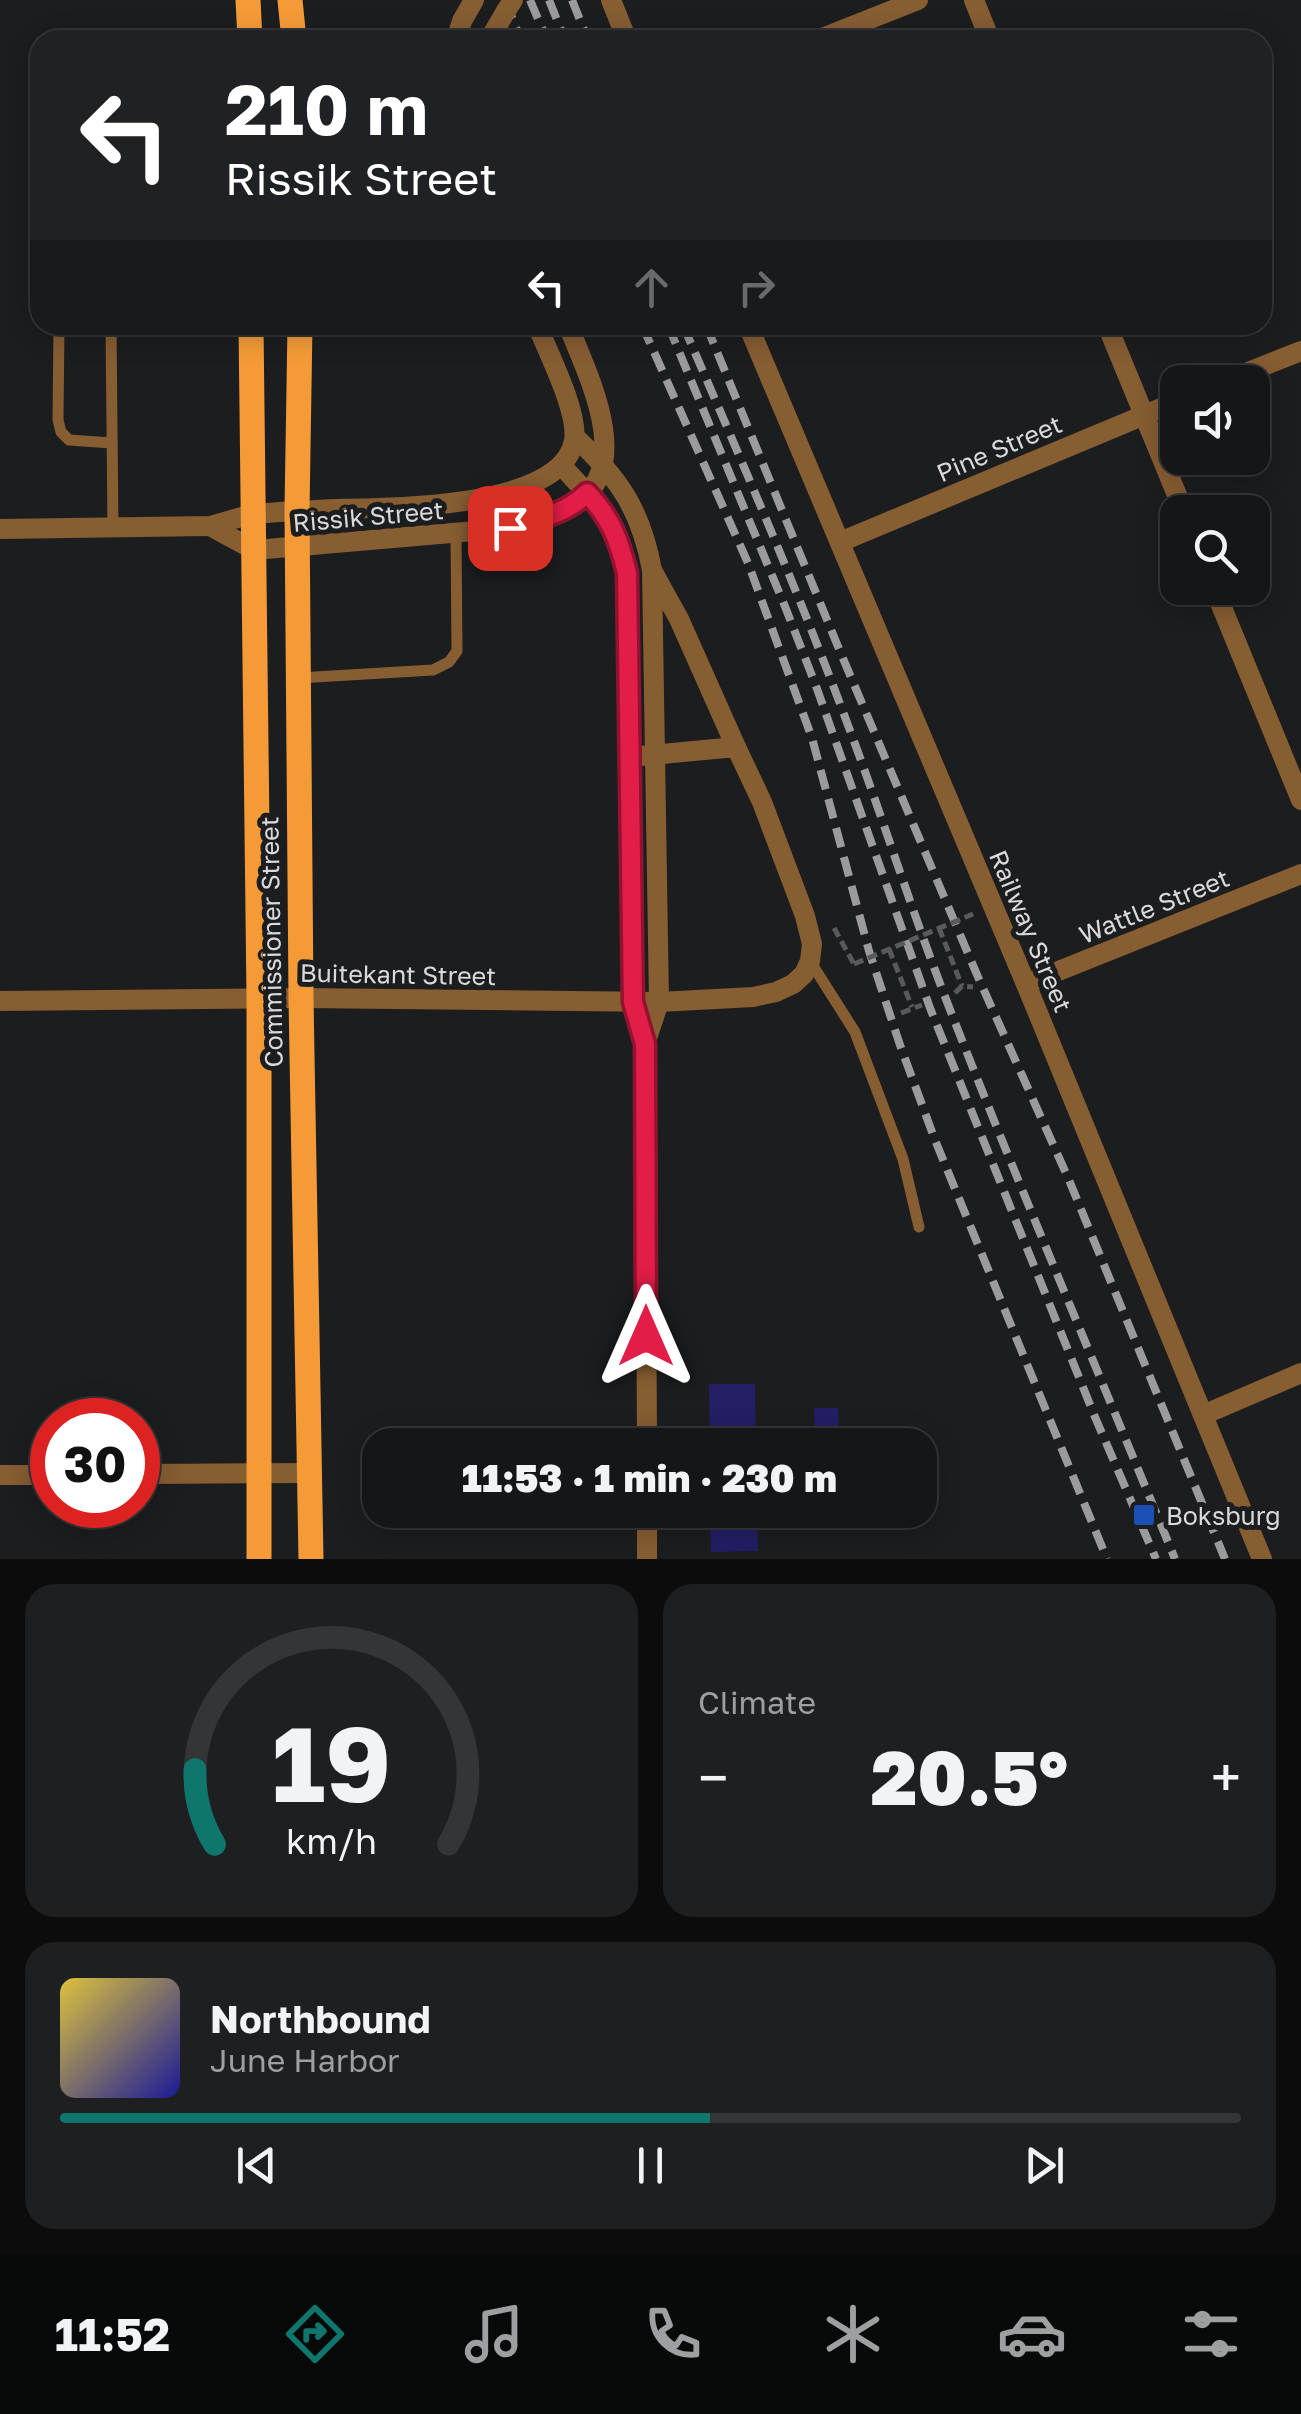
<!DOCTYPE html>
<meta charset="utf-8">
<style>
:root{--surface:#151617;--page:#1e1f20;--text:#f1f3f6;--muted:#9d9fa1;--line:#343536;--accent:#0f766e}
body{margin:0;font-family:"Golos Text",sans-serif;background:var(--page);color:var(--text);height:100vh;display:flex;flex-direction:column;font-size:38px;white-space:nowrap}
*{box-sizing:border-box;margin:0}
p{font-size:32px;color:var(--muted)}
.icon{flex:none;width:55px;height:55px;fill:none;stroke:currentColor;stroke-width:2;stroke-linecap:round;stroke-linejoin:round}
.map{position:relative;height:1559px;overflow:hidden}
.side{display:flex;flex-direction:column;gap:25px;padding:25px;background:#0c0c0d;flex:1}
.side>*{flex:none}
.hud{position:absolute;left:30px;top:30px;width:1242px;height:305px;border-radius:30px;box-shadow:0 5px 25px #0003,0 0 0 2px var(--line);background:#202124;color:#fff;overflow:hidden}
.controls{position:absolute;left:1160px;top:365px;display:grid;gap:20px}
.controls a{display:grid;place-items:center;width:110px;height:110px;border-radius:20px;background:var(--surface);box-shadow:0 5px 25px #0003,0 0 0 2px var(--line);font-size:50px}
.speed{position:absolute;left:30px;top:1398px;display:flex;gap:20px;font-size:50px;font-weight:700;text-align:center}
.speed>*{display:grid;place-content:center;width:130px;height:130px;border-radius:50%;background:var(--surface);box-shadow:0 5px 25px #0003,0 0 0 2px var(--line);line-height:1}
.speed .limit{border:15px solid #d22;background:#fff;color:#111}
.pin{position:absolute;display:grid;place-items:center;width:85px;height:85px;color:#fff;margin:-42px;border-radius:20px;box-shadow:0 5px 15px #0006}
.me{position:absolute;width:110px;margin:-55px;rotate:0deg;stroke-linejoin:round;filter:drop-shadow(0 0 8px #0008)}
.turn{display:flex;align-items:center;gap:35px;height:210px;padding:0 30px;font-size:45px}
.turn .icon{width:130px;height:130px;stroke-width:2.5}
.turn b{display:block;font-size:70px;line-height:85px}
.lanes{display:flex;align-items:center;height:95px;padding:0 30px;background:#0003;justify-content:center;gap:50px;direction:ltr}
.lanes .off{opacity:.35}
.big{font-size:75px;font-weight:800;line-height:1.1}
.side .widget{flex:1;display:flex;flex-direction:column;justify-content:center;gap:15px;min-width:0;padding:0 35px;border-radius:30px;background:var(--page)}
.side .dial{align-items:center;gap:0}
.dial svg{height:260px;overflow:visible;fill:none;stroke:var(--line);stroke-width:7;stroke-linecap:round;text-anchor:middle}
.dial text{fill:var(--text);stroke:none}
.song{display:flex;align-items:center;gap:30px}
.cover{width:120px;height:120px;border-radius:15px;background:linear-gradient(135deg,hsl(50 70% 55%),hsl(240 70% 35%))}
.played{height:10px;border-radius:5px;background:linear-gradient(90deg,var(--accent) 55%,var(--line) 55%)}
.keys{display:flex;justify-content:space-around;direction:ltr}
.heat{display:flex;justify-content:space-between;align-items:center;font-size:55px;direction:ltr}
.side .tiles{flex:1;display:grid;gap:25px;grid-template-columns:1fr 1fr}
.widget:last-child{grid-column:span 2}
.trip{position:absolute;left:362px;top:1428px;width:575px;height:100px;border-radius:30px;background:var(--surface);box-shadow:0 5px 25px #0003,0 0 0 2px var(--line);font-weight:800;line-height:100px;text-align:center}
.tab-bar{display:flex;height:160px;justify-content:space-around;align-items:center;background:#080909;color:var(--muted)}
.tab-bar .icon{width:70px;height:70px}
.tab-bar .current{color:var(--accent)}
.tab-bar b{font-size:45px;color:var(--text)}
.map>svg:first-child{display:block}
.building{fill:#231e65}
.lines{fill:none;stroke-linecap:round;stroke-linejoin:round}
.path{stroke:#595a5c;stroke-width:5;stroke-dasharray:10 5;stroke-linecap:butt}
.service{stroke:#875d32;stroke-width:11}
.minor{stroke:#875d32;stroke-width:20}
.tertiary{stroke:#875d32;stroke-width:20}
.primary{stroke:#f49b37;stroke-width:25}
.rail{stroke:#9b9b9d;stroke-width:8;stroke-dasharray:20 10;stroke-linecap:butt}
.path-bridge{stroke:#595a5c;stroke-width:5;stroke-dasharray:10 5;stroke-linecap:butt}
.tertiary-bridge{stroke:#875d32;stroke-width:20}
.route-casing{stroke:#92132f;stroke-width:25}
.route{stroke:#e11d48;stroke-width:18}
.transit-dot{fill:#1a4fb4;stroke:#1c1d1f;stroke-width:4}
.labels{text-anchor:middle;dominant-baseline:central;stroke-width:10;stroke-linejoin:round;paint-order:stroke}
.street-label{font-size:25px;fill:#dadadc;stroke:#1c1d1f}
.poi-label{font-size:25px;fill:#dadadc;stroke:#1c1d1f;text-anchor:start}
</style>
<div class="map">
<svg width="1301" height="1559" viewBox="0 0 1301 1559">
<rect width="100%" height="100%" fill="#1c1d1f"/>
<g class="building">
<polygon points="709,1384 755,1384 756,1445 710,1445"/>
<polygon points="814,1408 838,1408 839,1445 815,1445"/>
<polygon points="710,1510 757,1510 758,1551 711,1552"/>
</g>
<g class="lines">
<g class="path">
<polyline points="834,928 854,964"/>
<polyline points="939,928 962,986"/>
<polyline points="889,949 912,1007"/>
<polyline points="955,993 962,986 973,987"/>
<polyline points="901,1013 922,1005"/>
</g>
<g class="service">
<polyline points="59,325 58,420 61,432 69,440 112,443"/>
<polyline points="111,325 113,528"/>
<polyline points="298,678 433,670 449,662 457,651 456,534"/>
<polyline points="810,961 855,1032 903,1159 919,1227"/>
</g>
<g class="minor">
<polyline points="611,0 627,40"/>
<polyline points="974,0 990,40"/>
<polyline points="817,40 918,0"/>
<polyline points="748,325 1026,984 1262,1559"/>
<polyline points="1107,325 1184,512"/>
<polyline points="1223,382 1301,351"/>
<path d="M575,437C619,478 641,510 652,570L659,1002L645,1044"/>
<path d="M561,465C599,506 614,518 627,573L633,1002L645,1044L647,1445"/>
<polyline points="210,526 254,550"/>
<polyline points="0,529 210,526 252,514"/>
<polyline points="840,542 1178,401"/>
<polyline points="653,572 679,619 736,747"/>
<polyline points="1214,588 1301,800"/>
<polyline points="1026,984 1301,874"/>
<polyline points="0,1001 301,998 659,1002 753,997 776,992 793,984 804,974 810,961 812,944 805,916 762,802 736,747 630,757"/>
<polyline points="1203,1415 1301,1373"/>
<polyline points="647,1510 647,1559"/>
</g>
<g class="tertiary">
<polyline points="456,40 462,21 474,0"/>
<polyline points="489,40 506,11"/>
<path d="M252,514C280,512 308,510 336,509C390,508 561,509 574,441C579,413 548,352 537,325"/>
<path d="M254,550L511,528C533,521 556,515 576,503C635,465 587,374 568,325"/>
<polyline points="138,1474 311,1473"/>
<polyline points="0,1475 52,1475"/>
</g>
<g class="primary">
<polyline points="248,0 250,40"/>
<polyline points="290,0 294,40"/>
<polyline points="251,325 259,998 259,1559"/>
<polyline points="300,325 297,511 301,998 311,1559"/>
</g>
<g class="rail">
<polyline points="505,0 521,40"/>
<polyline points="530,0 547,40"/>
<polyline points="549,0 565,40"/>
<polyline points="572,0 588,40"/>
<polyline points="642,325 748,563 812,738 869,951 900,1045 935,1140 1107,1559"/>
<polyline points="668,325 786,609 816,686 930,1008 1095,1417 1156,1559"/>
<path d="M683,325C743,464 803,602 855,744C887,831 915,920 949,1007C1021,1192 1100,1375 1175,1559"/>
<polyline points="706,325 839,649 978,977 1069,1180 1225,1559"/>
</g>
<polyline class="path-bridge" points="854,964 973,914"/>
<polyline class="tertiary-bridge" points="506,11 513,0"/>
</g>
<g class="lines">
<defs>
<path id="route" d="M510,528C537,520 567,513 587,493C611,518 619,540 627,573L633,1002L645,1044L646,1336"/>
</defs>
<use href="#route" class="route-casing"/>
<use href="#route" class="route"/>
</g>
<rect class="transit-dot" x="1132" y="1503" width="24" height="24" rx="5"/>
<g class="labels">
<g class="street-label">
<text transform="translate(999 448) rotate(-23)">Pine Street</text>
<text transform="translate(368 516) rotate(-5)">Rissik Street</text>
<text transform="translate(1154 906) rotate(-22)">Wattle Street</text>
<text transform="translate(1031 931) rotate(67)">Railway Street</text>
<text transform="translate(271 942) rotate(-91)">Commissioner Street</text>
<text transform="translate(398 974) rotate(1)">Buitekant Street</text>
</g>
<g class="poi-label">
<text x="1166" y="1515">Boksburg</text>
</g>
</g>
</svg>
<div class="controls">
<a><svg class="icon" aria-label="sound" viewBox="0 0 24 24"><path d="M4 9h4l5-4v14l-5-4H4zM17 9q2 3 0 6"/></svg></a>
<a><svg class="icon" aria-label="search" viewBox="0 0 24 24"><circle cx="10" cy="10" r="6"/><path d="M15 15l6 6"/></svg></a>
</div>
<div class="speed"><div class="limit">30</div></div>
<div class="pin" style="left:510px;top:528px;background:#d93025"><svg class="icon" aria-label="arrive" viewBox="0 0 24 24"><path d="M6 21V4h12l-3 4 3 4H6"/></svg></div>
<svg class="me" style="left:646px;top:1336px" viewBox="-20 -20 40 40"><path d="M0-17L14 15 0 8-14 15z" fill="#e11d48" stroke="#fff" stroke-width="4"/></svg>
<div class="trip">11:53 · 1 min · 230 m</div>
<div class="hud">
<div class="turn"><svg class="icon" aria-label="left" viewBox="0 0 24 24"><path d="M17 20v-9H6M10 6l-5 5 5 5"/></svg><div><b>210 m</b>Rissik Street</div></div>
<div class="lanes"><svg class="icon" aria-label="left" viewBox="0 0 24 24"><path d="M17 20v-9H6M10 6l-5 5 5 5"/></svg><svg class="icon off" aria-label="ahead" viewBox="0 0 24 24"><path d="M12 20V5M6 11l6-6 6 6"/></svg><svg class="icon off" aria-label="right" viewBox="0 0 24 24"><path d="M7 20v-9h11M14 6l5 5-5 5"/></svg></div>
</div>
</div>
<section class="side">
<div class="tiles">
<div class="widget dial"><svg viewBox="0 0 100 80">
<path d="M14 69A42 42 0 1 1 86 69"/>
<path d="M14 69A42 42 0 0 1 8 46" stroke="#0f766e"/>
<text x="50" y="56" font-size="32" font-weight="700">19</text>
<text x="50" y="72" font-size="11">km/h</text>
</svg></div>
<div class="widget"><p>Climate</p>
<div class="heat"><a>−</a><b class="big">20.5°</b><a>+</a></div>
</div>
<div class="widget">
<div class="song"><i class="cover"></i><div><b>Northbound</b><p>June Harbor</p></div></div>
<div class="played"></div>
<div class="keys"><svg class="icon" aria-label="previous" viewBox="0 0 24 24"><path d="M18 5L8 12l10 7zM5 5v14"/></svg><svg class="icon" aria-label="pause" viewBox="0 0 24 24"><path d="M8 5v14M16 5v14"/></svg><svg class="icon" aria-label="next" viewBox="0 0 24 24"><path d="M6 5l10 7-10 7zM19 5v14"/></svg></div>
</div>
</div>
</section>
<nav class="tab-bar">
<b>11:52</b>
<svg class="icon current" aria-label="directions" viewBox="0 0 24 24"><path d="M12 3l9 9-9 9-9-9zM9 14v-3h6M13 9l2 2-2 2"/></svg>
<svg class="icon" aria-label="music" viewBox="0 0 24 24"><path d="M9 18V5l10-2v13"/><circle cx="6" cy="18" r="3"/><circle cx="16" cy="16" r="3"/></svg>
<svg class="icon" aria-label="phone" viewBox="0 0 24 24"><path d="M5 4h4l2 5-3 2q2 4 5 5l2-3 5 2v4C11 20 4 13 5 4z"/></svg>
<svg class="icon" aria-label="climate" viewBox="0 0 24 24"><path d="M12 3v18M4 7l16 10M4 17L20 7"/></svg>
<svg class="icon" aria-label="car" viewBox="0 0 24 24"><path d="M5 17H2v-5l4-1 3-4h7l3 4 3 1v5h-3M9 17h6M6 11h13"/><circle cx="7" cy="17" r="2"/><circle cx="17" cy="17" r="2"/></svg>
<svg class="icon" aria-label="filters" viewBox="0 0 24 24"><path d="M4 7h16M4 17h16"/><circle cx="9" cy="7" r="2"/><circle cx="15" cy="17" r="2"/></svg>
</nav>
